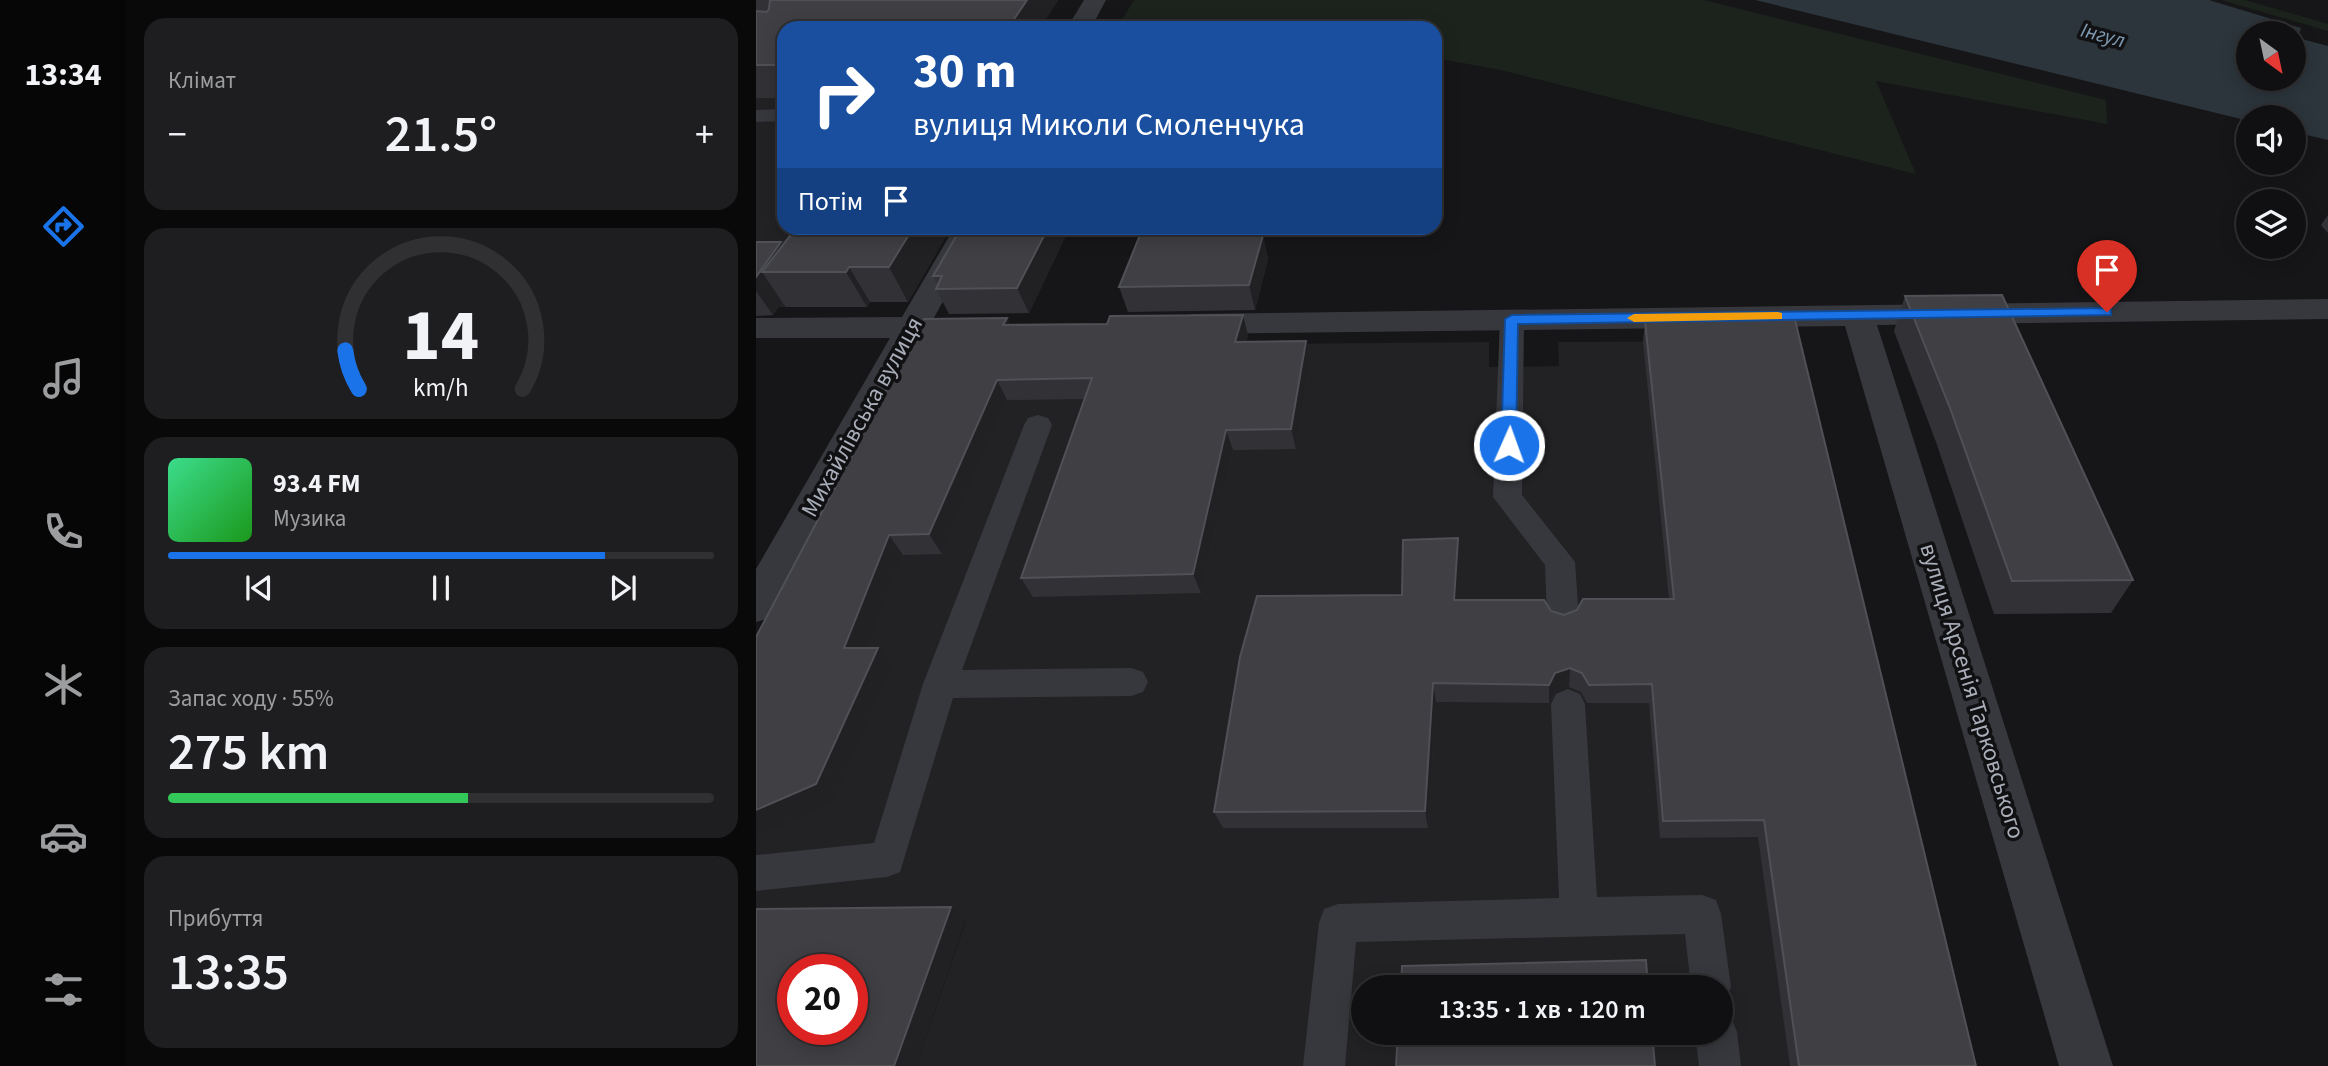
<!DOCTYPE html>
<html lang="uk">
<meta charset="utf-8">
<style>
:root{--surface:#101012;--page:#1e1e20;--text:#f1f3f6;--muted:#9c9d9f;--line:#303032;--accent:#1a73e8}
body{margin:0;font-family:"Source Sans 3",sans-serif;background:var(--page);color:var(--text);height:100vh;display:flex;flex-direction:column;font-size:26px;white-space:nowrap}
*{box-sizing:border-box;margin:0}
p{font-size:23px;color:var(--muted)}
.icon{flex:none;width:38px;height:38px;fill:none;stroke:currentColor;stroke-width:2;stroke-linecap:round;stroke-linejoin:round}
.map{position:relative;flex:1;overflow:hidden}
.details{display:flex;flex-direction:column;gap:18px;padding:18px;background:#09090a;width:630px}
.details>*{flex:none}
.banner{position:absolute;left:21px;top:21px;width:665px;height:214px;border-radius:21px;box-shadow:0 4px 18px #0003,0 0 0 2px var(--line);background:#1a4fa0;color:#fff;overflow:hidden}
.needle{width:46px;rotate:147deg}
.fabs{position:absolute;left:1480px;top:21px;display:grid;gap:14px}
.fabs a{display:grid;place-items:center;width:70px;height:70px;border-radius:50%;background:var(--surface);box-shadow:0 4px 18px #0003,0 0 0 2px var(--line);font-size:35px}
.speed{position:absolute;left:21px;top:954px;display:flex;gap:14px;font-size:35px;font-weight:700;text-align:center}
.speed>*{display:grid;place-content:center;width:91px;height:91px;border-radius:50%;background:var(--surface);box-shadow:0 4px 18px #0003,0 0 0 2px var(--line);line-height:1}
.speed .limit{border:10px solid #d22;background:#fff;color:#111}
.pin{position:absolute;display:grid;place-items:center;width:60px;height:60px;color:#fff;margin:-72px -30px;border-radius:50% 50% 50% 0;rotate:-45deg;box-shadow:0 0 7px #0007}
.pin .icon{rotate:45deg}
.me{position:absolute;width:77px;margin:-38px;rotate:2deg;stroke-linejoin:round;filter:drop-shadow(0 0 5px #0008)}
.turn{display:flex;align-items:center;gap:24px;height:147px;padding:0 21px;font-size:32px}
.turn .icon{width:91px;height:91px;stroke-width:2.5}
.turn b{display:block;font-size:49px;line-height:60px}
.then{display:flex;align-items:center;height:66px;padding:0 21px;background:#0003;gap:14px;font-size:26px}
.big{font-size:52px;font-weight:600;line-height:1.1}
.details .tile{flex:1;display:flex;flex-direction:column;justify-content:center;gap:10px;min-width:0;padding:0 24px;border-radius:21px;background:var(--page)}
.details .dial{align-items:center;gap:0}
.dial svg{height:182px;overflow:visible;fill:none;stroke:var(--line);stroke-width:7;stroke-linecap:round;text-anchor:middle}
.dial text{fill:var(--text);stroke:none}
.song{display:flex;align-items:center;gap:21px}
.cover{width:84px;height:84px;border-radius:10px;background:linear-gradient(135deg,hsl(150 70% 55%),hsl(120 70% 35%))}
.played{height:7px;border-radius:4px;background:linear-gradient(90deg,var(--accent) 80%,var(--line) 80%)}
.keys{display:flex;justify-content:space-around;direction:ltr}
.heat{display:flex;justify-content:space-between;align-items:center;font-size:38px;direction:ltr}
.charge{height:10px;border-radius:5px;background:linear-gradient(90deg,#34c759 55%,var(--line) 0)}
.trip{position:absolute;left:595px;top:975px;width:382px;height:70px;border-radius:35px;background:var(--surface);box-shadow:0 4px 18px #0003,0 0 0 2px var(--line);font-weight:600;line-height:70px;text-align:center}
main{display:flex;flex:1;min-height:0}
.dock{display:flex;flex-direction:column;width:126px;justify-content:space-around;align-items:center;background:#060607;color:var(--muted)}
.dock .icon{width:49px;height:49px}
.dock .selected{color:var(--accent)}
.dock b{font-size:32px;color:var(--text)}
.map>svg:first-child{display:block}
.built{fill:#222225;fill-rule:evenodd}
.green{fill:#1c231d}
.water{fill:#2c353c;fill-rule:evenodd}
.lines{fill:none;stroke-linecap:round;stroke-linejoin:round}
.service{fill:#37383d;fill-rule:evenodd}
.minor{fill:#37383d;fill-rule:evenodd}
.tertiary{fill:#37383d;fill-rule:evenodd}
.wall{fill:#323236}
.shaded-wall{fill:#212124}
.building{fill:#3f3f44;stroke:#4f5156;stroke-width:2;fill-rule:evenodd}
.route{fill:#1a73e8;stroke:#114b97;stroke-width:2}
.slow{fill:#f59e0b}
.labels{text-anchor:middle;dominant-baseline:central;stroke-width:7;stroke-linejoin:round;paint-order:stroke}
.far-water-label{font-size:21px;font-style:italic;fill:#7f9bb3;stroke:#111113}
.street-label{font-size:24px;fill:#a8adb8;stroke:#111113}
</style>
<main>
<nav class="dock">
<b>13:34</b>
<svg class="icon selected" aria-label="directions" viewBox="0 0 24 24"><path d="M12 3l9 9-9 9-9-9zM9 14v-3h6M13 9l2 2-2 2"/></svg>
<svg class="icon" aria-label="music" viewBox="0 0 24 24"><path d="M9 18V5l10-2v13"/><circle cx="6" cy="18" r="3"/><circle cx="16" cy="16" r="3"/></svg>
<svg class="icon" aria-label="phone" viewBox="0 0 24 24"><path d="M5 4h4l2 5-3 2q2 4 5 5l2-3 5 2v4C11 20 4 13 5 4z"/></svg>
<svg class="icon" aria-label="climate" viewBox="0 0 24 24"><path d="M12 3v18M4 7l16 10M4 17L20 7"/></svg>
<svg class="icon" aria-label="car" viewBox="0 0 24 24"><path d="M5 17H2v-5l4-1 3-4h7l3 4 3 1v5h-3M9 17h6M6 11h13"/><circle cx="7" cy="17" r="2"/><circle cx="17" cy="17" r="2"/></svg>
<svg class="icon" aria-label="filters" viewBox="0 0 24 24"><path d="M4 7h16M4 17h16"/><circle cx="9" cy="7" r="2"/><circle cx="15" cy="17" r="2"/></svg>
</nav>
<section class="details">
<div class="tile"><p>Клімат</p>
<div class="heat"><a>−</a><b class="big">21.5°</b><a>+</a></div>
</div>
<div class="tile dial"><svg viewBox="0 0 100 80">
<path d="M14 69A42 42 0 1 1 86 69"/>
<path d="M14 69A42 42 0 0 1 8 52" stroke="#1a73e8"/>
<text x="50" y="56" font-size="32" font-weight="700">14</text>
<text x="50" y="72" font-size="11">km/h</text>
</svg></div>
<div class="tile">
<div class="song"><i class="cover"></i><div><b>93.4 FM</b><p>Музика</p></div></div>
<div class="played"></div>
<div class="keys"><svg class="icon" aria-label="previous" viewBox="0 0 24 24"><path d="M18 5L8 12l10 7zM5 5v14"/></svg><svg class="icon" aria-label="pause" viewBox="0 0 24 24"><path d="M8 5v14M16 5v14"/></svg><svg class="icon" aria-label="next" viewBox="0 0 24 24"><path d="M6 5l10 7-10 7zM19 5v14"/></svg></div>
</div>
<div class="tile"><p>Запас ходу · 55%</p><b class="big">275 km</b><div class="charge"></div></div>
<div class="tile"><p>Прибуття</p><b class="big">13:35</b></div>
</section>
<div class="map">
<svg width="1572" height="1066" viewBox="0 0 1572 1066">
<rect width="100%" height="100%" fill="#161618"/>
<g class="built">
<polygon points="0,0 302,0 284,28 28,28 28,228 161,228 111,307 0,307"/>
<path d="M1034,341L1204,1066H160L210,921L0,923V692L176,347L733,342V367H755L803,366L802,342ZM607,987H964V1032H607Z"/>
</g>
<g class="green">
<polygon points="378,0 948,0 1350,100 1351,124 1120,81 1160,174 745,70 679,58 679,28 361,28"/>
<polygon points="1465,0 1489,0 1572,24 1572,31"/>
</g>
<path class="water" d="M999,0H1453L1545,28L1542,38L1572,46V140L1538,132V117H1493V121ZM1493,33H1538V79H1493Z"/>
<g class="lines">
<g class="service">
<polygon points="28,109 28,121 0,122 0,110"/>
<polygon points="756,311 765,313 768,319 766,495 819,562 823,619 818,628 807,632 796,628 791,619 789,565 737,497 744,319 747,313"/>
<polygon points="282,415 292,418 296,425 206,670 375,668 387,672 392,682 387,692 375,696 197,698 144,872 131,877 0,891 0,855 118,843 167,684 268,425 272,418"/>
<polygon points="812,689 824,694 829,704 841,897 946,895 960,900 965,914 975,987 969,1001 964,1003 964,987 935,987 929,934 600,942 589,1066 547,1066 563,923 568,909 582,904 803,898 795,704 800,694"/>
<polygon points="964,1013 975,1017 981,1032 985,1066 943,1066 939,1032 964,1032"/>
</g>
<polygon class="minor" points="1572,299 1572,319 1121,325 1357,1066 1303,1066 1089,326 437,334 426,331 421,324 426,317 437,314"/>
<g class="tertiary">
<polygon points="328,0 350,0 335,28 311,28"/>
<polygon points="198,228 227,228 14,618 0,622 0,569 134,338 0,338 0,318 146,317"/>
</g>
</g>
<g class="wall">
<polygon points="0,0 302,0 284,28 28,28 28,98 0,98"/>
<polygon points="1572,215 1572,233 1565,225"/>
<polygon points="40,228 192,228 193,231 152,302 114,302 111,307 30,307 26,302 17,315 0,316 0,242 27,245"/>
<polygon points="205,228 311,228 312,231 273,313 193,314 180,289 182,285 177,276"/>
<polygon points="507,235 512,259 499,310 372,312 363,287"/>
<polygon points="1149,296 1377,580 1355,613 1238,614 1180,442 1138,331"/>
<polygon points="251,318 254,325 492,335 490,342 554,361 540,449 477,450 445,593 277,597 265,578 329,399 251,400 186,554 147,555 112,648 137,666 79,801 0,637"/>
<polygon points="889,321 1220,1066 1034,1066 1002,837 904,838 893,703 831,703 825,692 813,687 799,692 793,703 680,702 672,828 467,828 458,812 646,595 702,538 703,558 701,600 795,611 808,615 913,599 887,341"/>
</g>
<g class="shaded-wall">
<polygon points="271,0 302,0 284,28 252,28"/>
<polygon points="157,228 192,228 193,231 152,302 133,267"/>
<polygon points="292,228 311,228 312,231 273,313 261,288"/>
<polygon points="507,235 512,259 499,310 493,285"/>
<polygon points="25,242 44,272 6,272 26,302 17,315 0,291 0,277"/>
<polygon points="93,267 114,302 111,307 90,272"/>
<polygon points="487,315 492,335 485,363 479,342"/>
<polygon points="251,318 260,338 247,325"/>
<polygon points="550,341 554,361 540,449 535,429"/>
<polygon points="241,380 251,400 186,554 173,534"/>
<polygon points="470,430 477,450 445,593 437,574"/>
<polygon points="133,535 147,555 105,667 88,648"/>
<polygon points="702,538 703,558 700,620 698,600"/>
<polygon points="122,648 137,666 79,801 0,836 0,810"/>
<polygon points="814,668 813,687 799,692 793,703 793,685 799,673"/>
<polygon points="677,683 680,702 672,828 669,811"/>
<polygon points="195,907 210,920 160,1066 138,1066"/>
</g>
<g class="building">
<polygon points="14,0 271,0 252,28 28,28 28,65 0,65 0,11 11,12 13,9"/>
<polygon points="40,228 157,228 133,267 93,267 90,272 6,272"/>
<polygon points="205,228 292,228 261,288 180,289 186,276 177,276"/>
<polygon points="384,235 507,235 493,285 363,287"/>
<polygon points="0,242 25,242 0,277"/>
<polygon points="1246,295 1377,580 1256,581 1194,408 1149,296"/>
<polygon points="487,315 479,342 550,341 535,429 470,430 437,574 265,578 336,378 241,380 173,534 133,535 88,648 122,648 60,784 0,810 0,637 168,319 251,318 247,325 351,324 354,316"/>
<polygon points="1039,320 1220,1066 1043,1066 1008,820 907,821 896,684 833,685 826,673 814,668 799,673 793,685 677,683 669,811 458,812 484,657 501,596 646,595 647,540 702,538 698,600 788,600 795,611 808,615 821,610 827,599 918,599 889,321"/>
<path d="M195,907L138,1066H0V909ZM37,970H96V1029H37Z"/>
<polygon points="890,960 892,987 645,987 646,966"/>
<polygon points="642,1032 896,1032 899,1066 640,1066"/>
</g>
<polygon class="route" points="1351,308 1355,309 1355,315 762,324 760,445 753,450 745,445 749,319 756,315"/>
<polygon class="slow" points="1022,312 1026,313 1026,319 878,322 871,318 878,314"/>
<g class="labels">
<g class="far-water-label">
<text transform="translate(1347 35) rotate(15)">Інгул</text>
</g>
<g class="street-label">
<text transform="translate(106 417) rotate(-61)">Михайлівська вулиця</text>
<text transform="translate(1216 691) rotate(73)">вулиця Арсенія Тарковського</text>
</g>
</g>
</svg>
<div class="fabs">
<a><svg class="needle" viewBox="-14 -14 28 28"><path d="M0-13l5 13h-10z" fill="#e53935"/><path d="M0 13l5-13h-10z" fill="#9c9d9f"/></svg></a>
<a><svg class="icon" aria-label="sound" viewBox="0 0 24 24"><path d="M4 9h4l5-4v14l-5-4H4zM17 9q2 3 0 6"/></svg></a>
<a><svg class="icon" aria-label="layers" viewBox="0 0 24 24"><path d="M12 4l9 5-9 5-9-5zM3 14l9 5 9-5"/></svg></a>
</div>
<div class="speed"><div class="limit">20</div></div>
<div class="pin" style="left:1351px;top:312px;background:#d93025"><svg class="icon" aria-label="arrive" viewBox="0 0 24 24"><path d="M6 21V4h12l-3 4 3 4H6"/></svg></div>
<svg class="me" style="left:753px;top:445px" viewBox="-20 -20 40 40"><circle r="17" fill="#1a73e8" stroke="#fff" stroke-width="3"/><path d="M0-11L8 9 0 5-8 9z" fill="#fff"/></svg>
<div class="trip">13:35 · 1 хв · 120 m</div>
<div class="banner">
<div class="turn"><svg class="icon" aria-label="right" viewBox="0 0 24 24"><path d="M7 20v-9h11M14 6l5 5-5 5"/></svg><div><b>30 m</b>вулиця Миколи Смоленчука</div></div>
<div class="then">Потім<svg class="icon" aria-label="arrive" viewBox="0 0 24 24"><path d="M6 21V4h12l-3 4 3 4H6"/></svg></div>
</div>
</div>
</main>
